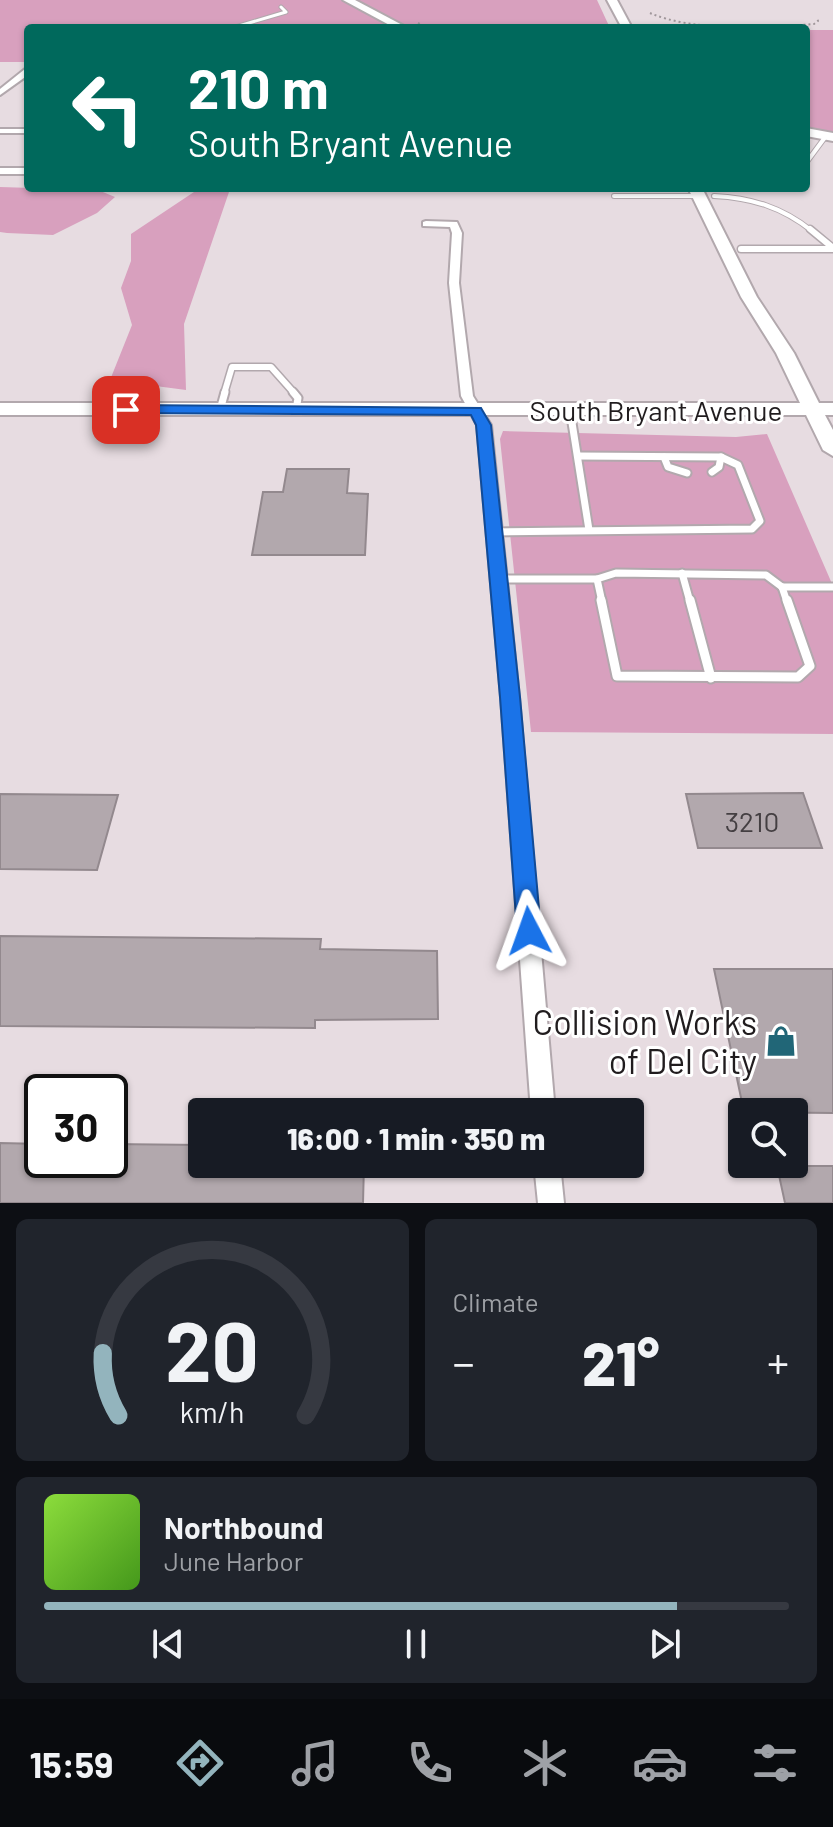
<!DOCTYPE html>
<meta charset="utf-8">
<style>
:root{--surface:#171b24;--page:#20242c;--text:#f1f3f6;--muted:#9ea1a6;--line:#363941;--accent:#93b4bd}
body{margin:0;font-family:Barlow,sans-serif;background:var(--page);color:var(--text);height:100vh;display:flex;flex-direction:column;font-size:30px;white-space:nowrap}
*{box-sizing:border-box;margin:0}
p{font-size:26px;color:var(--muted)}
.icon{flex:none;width:44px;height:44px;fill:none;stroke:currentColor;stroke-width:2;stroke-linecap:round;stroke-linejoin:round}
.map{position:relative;height:1203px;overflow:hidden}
.side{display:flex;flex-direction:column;gap:16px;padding:16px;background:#0d0f14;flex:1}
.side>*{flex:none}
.banner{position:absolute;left:24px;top:24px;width:786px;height:168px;border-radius:8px;box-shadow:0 2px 6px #0004;background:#00695c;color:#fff;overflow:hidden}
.controls{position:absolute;left:728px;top:1098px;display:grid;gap:16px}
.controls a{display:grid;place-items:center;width:80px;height:80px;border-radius:8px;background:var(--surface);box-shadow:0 2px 6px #0004;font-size:40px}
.speed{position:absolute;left:24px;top:1074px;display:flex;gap:16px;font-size:40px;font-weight:700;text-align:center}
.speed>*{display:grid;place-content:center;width:104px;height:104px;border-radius:50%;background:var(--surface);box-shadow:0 2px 6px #0004;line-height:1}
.speed .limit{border:4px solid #111;border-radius:12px;background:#fff;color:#111}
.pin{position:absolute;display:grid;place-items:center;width:68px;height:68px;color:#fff;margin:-34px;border-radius:16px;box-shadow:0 4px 12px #0006}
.me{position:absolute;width:88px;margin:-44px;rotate:356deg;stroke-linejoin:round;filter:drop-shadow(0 0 6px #0008)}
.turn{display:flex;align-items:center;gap:28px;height:168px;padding:0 32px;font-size:36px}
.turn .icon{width:104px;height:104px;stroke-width:2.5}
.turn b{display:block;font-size:56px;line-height:68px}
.big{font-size:60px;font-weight:800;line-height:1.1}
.side .tile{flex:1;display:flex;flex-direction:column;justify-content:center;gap:12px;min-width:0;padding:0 28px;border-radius:12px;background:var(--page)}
.side .dial{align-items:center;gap:0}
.dial svg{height:208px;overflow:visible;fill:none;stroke:var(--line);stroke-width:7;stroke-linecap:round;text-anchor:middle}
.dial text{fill:var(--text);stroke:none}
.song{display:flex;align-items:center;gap:24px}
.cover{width:96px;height:96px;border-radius:12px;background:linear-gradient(135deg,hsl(90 70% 55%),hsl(100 70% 35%))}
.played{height:8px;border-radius:4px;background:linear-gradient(90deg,var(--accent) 85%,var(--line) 85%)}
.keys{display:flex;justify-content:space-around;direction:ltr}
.heat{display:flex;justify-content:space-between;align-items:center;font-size:44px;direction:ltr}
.side .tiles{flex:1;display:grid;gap:16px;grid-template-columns:1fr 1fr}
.tile:last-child{grid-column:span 2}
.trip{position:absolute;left:188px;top:1098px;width:456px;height:80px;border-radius:8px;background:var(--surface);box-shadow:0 2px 6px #0004;font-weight:800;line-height:80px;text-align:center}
.menu{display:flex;height:128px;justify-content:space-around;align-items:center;background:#090b0e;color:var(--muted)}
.menu .icon{width:56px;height:56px}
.menu .current{color:var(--accent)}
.menu b{font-size:36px;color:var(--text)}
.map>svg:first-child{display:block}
.green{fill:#d8a0be}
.building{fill:#b2a8ad;stroke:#93898e;stroke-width:2}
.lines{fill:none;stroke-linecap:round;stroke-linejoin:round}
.lane-far4-casing{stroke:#b2a8ad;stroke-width:5}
.lane-far3-casing{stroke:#b2a8ad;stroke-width:6}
.lane-far2-casing{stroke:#b2a8ad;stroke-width:9}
.lane-far1-casing{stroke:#b2a8ad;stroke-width:11}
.lane-casing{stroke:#b2a8ad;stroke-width:13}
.street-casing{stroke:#b2a8ad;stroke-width:4}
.secondary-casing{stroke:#b2a8ad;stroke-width:4}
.path{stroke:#a0979b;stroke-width:2;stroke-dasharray:2 3;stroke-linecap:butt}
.lane-far4{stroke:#fff;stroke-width:3}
.lane-far3{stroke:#fff;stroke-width:4}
.lane-far2{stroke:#fff;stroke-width:6}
.lane-far1{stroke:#fff;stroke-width:7}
.lane{stroke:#fff;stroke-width:9}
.street{fill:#fff;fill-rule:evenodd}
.secondary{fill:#fff;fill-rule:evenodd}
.route{fill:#1a73e8;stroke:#114b97;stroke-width:2}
.labels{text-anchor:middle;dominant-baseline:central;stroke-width:6;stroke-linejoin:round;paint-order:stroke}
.street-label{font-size:28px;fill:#201c1e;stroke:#fff}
.near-number-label{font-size:28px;fill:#443f42}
.near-poi-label{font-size:34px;fill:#201c1e;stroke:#fff;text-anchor:end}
</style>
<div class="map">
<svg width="833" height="1203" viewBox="0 0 833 1203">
<rect width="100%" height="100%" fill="#e7dce1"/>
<g class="green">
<polygon points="0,0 597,0 610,28 28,28 28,62 0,62"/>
<polygon points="806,30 833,30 833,134 806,129"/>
<polygon points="0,187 98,190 115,197 97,213 53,235 7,233 0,232"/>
<polygon points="224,188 229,192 184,324 186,390 110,380 132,325 121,288 131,261 131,234 197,190"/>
<polygon points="503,431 736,437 767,434 833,586 833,734 531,732 500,439"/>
</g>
<g class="building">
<polygon points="287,469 349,469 347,493 368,494 365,555 252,555 263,492 283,492"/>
<polygon points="803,793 822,848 698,848 686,794"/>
<polygon points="0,794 118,795 97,870 0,869"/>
<polygon points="0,936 321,939 320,949 437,951 438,1019 315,1020 315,1028 0,1026"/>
<polygon points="714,969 833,969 833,1113 744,1112"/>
<polygon points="0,1143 42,1144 42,1160 110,1160 110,1144 202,1145 202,1164 364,1164 363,1203 0,1203"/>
<polygon points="777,1166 833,1166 833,1203 785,1203"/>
</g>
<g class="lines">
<defs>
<polyline id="lane-far4" points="232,28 286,12 281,7"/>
<g id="lane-far3">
<polyline points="806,163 826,136"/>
<polyline points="614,196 699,196"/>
<path d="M714,196C752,198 782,207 812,231"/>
</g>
<g id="lane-far2">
<polyline points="810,229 833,248"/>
<polyline points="741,249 833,249"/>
<polyline points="224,394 232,367 271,367 295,394"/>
</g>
<g id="lane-far1">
<polyline points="293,392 298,398 296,410"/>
<polyline points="220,410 225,392"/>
<polyline points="570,410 589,530"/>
<polyline points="664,457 668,467 687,473"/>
<polyline points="712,472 719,467 721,457"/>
<polyline points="494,532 752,529 760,521 738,465 721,457 578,456"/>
<polyline points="682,573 690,602"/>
<polyline points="498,579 597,579"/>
<polyline points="782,587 833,587"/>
<polyline points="782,587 787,602"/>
<polyline points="602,602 597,579 616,573 766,575 782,587"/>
</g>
<g id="lane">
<polyline points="601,600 617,676 798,677 810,666 787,600"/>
<polyline points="690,600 711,678"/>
</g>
<g id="street">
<polygon points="25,69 28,69 28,75 0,95 0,89"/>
<rect x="0" y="129" width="28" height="4"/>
<rect x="0" y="168" width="28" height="6"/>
<polygon points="426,221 457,222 462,233 459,283 473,396 491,425 519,697 555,1112 531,1112 501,697 477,425 461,396 449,283 452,233 450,227 423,226 423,222"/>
<polygon points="534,1164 560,1164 564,1203 538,1203"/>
</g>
<g id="secondary">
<polygon points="343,0 355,0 408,28 395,28"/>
<polygon points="607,0 617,0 632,28 622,28"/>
<polygon points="806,128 833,133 833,141 806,136"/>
<polygon points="688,188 702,188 757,297 794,353 819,403 833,403 833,415 825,415 833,430 833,456 823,450 806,415 0,415 0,403 800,403 776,353 741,297"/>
</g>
</defs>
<use href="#lane-far4" class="lane-far4-casing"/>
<use href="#lane-far3" class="lane-far3-casing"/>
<use href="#lane-far2" class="lane-far2-casing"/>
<use href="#lane-far1" class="lane-far1-casing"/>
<use href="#lane" class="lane-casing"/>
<use href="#street" class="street-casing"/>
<use href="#secondary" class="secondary-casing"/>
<g class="path">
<path d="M650,13C694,32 766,28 814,24L818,21L817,17"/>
<polyline points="418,23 428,28"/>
</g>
<use href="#lane-far4" class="lane-far4"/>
<use href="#lane-far3" class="lane-far3"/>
<use href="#lane-far2" class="lane-far2"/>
<use href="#lane-far1" class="lane-far1"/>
<use href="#lane" class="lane"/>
<use href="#street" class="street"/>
<use href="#secondary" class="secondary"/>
</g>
<polygon class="route" points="126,405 481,408 491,425 520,697 541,931 537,940 529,943 520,940 517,931 500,697 476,425 471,415 120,413 120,407"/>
<defs>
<symbol id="shop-bare" viewBox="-9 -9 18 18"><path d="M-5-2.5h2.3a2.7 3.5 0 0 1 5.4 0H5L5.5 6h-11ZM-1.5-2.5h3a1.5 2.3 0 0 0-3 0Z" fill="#216677" stroke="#fff" stroke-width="2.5" paint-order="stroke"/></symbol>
</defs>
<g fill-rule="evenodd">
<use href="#shop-bare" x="759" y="1019" width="44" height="44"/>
</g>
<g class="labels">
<g class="street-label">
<text x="656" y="410">South Bryant Avenue</text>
</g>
<g class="near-number-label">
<text x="752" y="821">3210</text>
</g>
<g class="near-poi-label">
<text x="757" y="1021">Collision Works<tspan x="757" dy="39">of Del City</tspan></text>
</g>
</g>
</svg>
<div class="controls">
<a><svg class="icon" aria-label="search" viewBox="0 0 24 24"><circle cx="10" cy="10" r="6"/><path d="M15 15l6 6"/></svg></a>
</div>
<div class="speed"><div class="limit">30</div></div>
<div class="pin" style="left:126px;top:410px;background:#d93025"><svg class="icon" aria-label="arrive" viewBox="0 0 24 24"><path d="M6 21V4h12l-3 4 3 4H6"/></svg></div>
<svg class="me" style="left:529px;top:931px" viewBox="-20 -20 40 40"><path d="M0-17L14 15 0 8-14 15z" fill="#1a73e8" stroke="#fff" stroke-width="4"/></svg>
<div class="trip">16:00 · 1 min · 350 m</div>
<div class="banner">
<div class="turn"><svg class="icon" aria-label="left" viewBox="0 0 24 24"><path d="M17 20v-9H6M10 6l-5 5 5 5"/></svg><div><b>210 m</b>South Bryant Avenue</div></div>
</div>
</div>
<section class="side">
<div class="tiles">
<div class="tile dial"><svg viewBox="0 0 100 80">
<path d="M14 69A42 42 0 1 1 86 69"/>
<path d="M14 69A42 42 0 0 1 8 45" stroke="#93b4bd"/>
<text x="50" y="56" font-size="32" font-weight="700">20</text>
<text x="50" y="72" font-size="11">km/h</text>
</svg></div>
<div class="tile"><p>Climate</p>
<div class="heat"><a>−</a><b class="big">21°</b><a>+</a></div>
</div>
<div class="tile">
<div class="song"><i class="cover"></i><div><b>Northbound</b><p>June Harbor</p></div></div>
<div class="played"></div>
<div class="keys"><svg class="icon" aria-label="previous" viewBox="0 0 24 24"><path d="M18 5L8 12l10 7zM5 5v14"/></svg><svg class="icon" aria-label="pause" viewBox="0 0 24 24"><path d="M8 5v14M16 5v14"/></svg><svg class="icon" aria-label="next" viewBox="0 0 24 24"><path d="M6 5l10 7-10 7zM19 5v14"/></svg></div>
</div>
</div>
</section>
<nav class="menu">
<b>15:59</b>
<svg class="icon current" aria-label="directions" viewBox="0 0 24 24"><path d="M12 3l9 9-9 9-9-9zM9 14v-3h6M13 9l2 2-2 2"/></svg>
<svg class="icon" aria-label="music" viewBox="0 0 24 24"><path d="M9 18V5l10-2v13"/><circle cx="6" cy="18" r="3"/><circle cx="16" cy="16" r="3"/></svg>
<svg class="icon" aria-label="phone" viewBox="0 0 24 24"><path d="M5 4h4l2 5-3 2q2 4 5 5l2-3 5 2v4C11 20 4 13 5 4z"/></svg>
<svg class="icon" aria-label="climate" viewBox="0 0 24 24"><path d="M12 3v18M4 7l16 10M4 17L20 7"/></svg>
<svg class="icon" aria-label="car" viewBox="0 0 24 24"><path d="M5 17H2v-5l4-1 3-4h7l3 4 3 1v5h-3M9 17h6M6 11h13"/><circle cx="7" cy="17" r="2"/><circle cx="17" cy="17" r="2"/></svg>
<svg class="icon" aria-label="filters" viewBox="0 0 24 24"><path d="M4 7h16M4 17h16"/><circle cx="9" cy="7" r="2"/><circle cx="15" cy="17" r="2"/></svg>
</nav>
